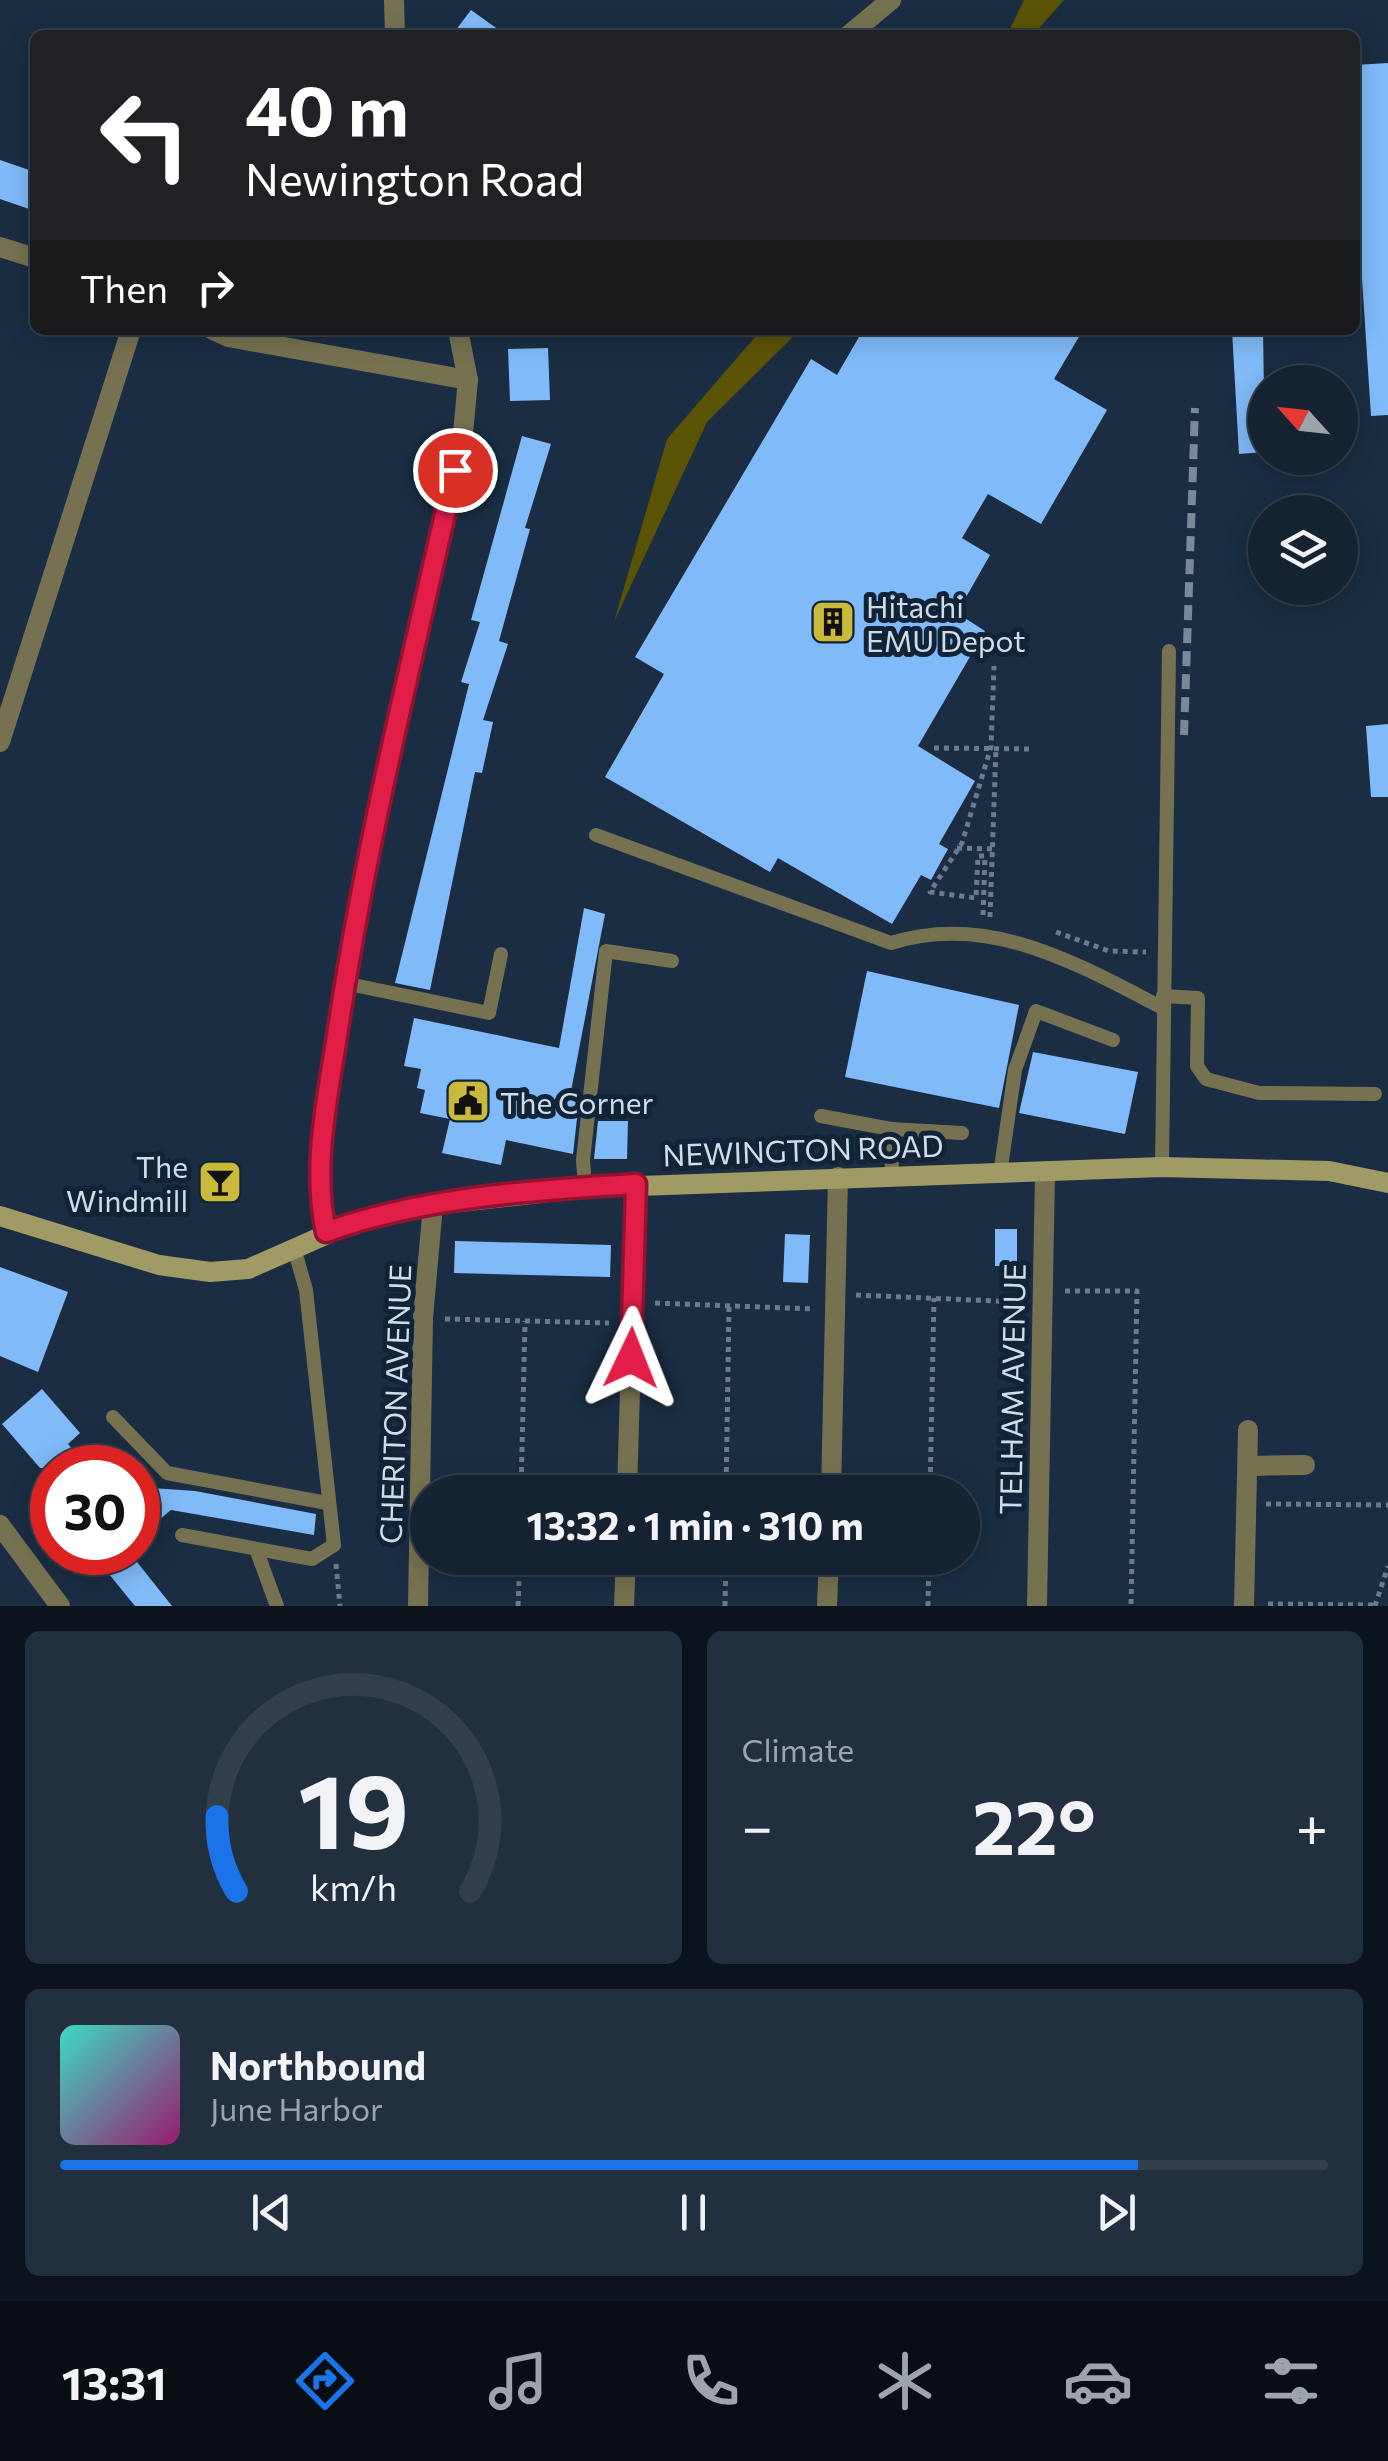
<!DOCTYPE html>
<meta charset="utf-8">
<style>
:root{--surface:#142232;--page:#212f3e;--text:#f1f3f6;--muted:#9da4ac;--line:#333f4d;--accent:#1a73e8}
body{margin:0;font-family:Commissioner,sans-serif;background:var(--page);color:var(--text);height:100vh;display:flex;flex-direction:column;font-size:38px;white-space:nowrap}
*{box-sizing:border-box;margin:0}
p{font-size:32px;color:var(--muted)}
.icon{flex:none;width:55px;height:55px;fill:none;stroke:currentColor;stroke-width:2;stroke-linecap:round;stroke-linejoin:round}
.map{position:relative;height:1606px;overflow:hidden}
.panel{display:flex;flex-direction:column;gap:25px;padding:25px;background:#0b131c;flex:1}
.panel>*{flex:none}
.hud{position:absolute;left:30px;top:30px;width:1330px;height:305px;border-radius:15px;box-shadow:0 5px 25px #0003,0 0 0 2px var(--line);background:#202124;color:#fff;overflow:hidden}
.needle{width:65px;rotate:297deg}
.fabs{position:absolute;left:1248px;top:365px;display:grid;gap:20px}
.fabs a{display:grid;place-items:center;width:110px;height:110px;border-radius:50%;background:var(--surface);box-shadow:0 5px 25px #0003,0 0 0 2px var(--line);font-size:50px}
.speed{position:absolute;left:30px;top:1445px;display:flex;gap:20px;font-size:50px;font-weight:700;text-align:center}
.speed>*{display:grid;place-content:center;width:130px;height:130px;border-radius:50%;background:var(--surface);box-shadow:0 5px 25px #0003,0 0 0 2px var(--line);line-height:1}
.speed .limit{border:15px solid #d22;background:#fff;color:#111}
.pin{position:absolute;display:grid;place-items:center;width:85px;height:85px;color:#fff;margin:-42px;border:5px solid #fff;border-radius:50%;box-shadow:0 2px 10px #0007}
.me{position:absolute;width:110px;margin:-55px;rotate:2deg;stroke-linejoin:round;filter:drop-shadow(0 0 8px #0008)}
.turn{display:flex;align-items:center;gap:35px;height:210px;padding:0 50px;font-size:45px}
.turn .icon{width:130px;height:130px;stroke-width:2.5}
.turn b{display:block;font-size:70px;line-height:85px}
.then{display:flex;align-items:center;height:95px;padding:0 50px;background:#0003;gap:20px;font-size:38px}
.big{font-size:75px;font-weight:700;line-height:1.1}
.panel .tile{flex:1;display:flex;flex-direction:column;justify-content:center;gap:15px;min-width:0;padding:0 35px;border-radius:15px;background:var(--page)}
.panel .dial{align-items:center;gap:0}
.dial svg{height:260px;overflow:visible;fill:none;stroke:var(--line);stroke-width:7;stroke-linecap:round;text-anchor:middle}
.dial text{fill:var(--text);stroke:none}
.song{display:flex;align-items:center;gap:30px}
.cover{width:120px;height:120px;border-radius:15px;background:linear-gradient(135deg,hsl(170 70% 55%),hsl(320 70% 35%))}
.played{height:10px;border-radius:5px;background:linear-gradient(90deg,var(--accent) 85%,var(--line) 85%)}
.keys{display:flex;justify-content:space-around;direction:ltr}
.heat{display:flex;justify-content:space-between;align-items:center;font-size:55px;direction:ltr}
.panel .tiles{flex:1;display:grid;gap:25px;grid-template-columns:1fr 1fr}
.tile:last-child{grid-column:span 2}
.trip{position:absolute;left:410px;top:1475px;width:570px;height:100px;border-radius:50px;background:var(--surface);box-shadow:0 5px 25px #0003,0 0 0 2px var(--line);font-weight:700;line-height:100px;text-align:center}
.menu{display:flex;height:160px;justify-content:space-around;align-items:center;background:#080e14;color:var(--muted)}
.menu .icon{width:70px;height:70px}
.menu .current{color:var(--accent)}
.menu b{font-size:45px;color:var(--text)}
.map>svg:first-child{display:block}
.green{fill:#5b5304}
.building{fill:#80baf8}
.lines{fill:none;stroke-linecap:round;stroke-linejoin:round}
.path{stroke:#6b7a8c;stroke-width:5;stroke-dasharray:5 5;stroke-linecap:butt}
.lane{stroke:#767251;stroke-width:14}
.street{stroke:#767251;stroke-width:20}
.secondary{stroke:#a09a64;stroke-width:20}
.rail{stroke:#79899a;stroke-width:8;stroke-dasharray:15 8;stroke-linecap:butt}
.route-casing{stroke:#92132f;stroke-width:25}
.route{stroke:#e11d48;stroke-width:18}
.labels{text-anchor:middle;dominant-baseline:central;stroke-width:10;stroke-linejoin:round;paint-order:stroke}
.poi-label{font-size:30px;fill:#d0dcea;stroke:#102337;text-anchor:start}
.street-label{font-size:30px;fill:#d0dcea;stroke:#102337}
</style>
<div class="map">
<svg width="1388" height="1606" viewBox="0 0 1388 1606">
<rect width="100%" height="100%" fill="#1a2d42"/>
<g class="green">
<polygon points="1024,0 1064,0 1033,35 1007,35"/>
<polygon points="761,330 800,330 707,422 614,622 667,439"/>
</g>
<g class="building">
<polygon points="471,10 506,35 452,35"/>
<polygon points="1388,63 1388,415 1371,416 1355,171 1355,65"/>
<polygon points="0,160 35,172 35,211 0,199"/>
<polygon points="863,330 1083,330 1054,379 1107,410 1041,524 988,494 962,538 990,555 957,613 985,631 918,746 975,781 939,844 948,849 931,880 921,875 892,924 778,858 770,872 605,777 664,674 635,657 811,359 837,375"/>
<polygon points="1232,330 1263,330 1265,452 1239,454"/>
<polygon points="548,348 550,400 510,401 508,349"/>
<polygon points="522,436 551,444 525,528 530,529 499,641 508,644 483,720 493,722 482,773 475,772 430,990 395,983 469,684 461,682 480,622 471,620"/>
<polygon points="1388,724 1388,797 1371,797 1366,726"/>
<polygon points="584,908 605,914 571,1091 580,1092 573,1154 506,1140 501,1165 442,1153 450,1119 420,1113 425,1090 417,1088 421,1069 404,1066 414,1018 559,1048"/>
<polygon points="867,971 1019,1005 999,1108 845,1077"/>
<polygon points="1033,1052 1138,1072 1125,1134 1019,1113"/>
<polygon points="598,1121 628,1121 627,1159 594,1159"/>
<rect x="995" y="1229" width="22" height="37"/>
<polygon points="785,1234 810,1235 808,1283 783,1282"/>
<polygon points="455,1241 611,1245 610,1277 454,1273"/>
<polygon points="0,1267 68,1292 38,1372 0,1356"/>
<polygon points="42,1389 80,1433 68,1444 88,1468 40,1468 2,1424"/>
<polygon points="138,1487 195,1491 316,1514 314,1535 171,1510 159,1520 145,1505 138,1504"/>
<polygon points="91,1552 129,1552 172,1606 135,1606"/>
</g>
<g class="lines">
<g class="path">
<polyline points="934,748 1030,749"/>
<polyline points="957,848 993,849"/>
<polyline points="983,915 985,856 978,856 976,898 930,892 962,843 991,747 994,666"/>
<polyline points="990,917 996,748"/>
<polyline points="1056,932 1109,951 1146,952"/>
<polyline points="1065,1291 1137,1291 1131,1606"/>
<polyline points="856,1295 1019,1302"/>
<polyline points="655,1303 814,1309"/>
<polyline points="445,1319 609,1323"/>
<polyline points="521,1492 525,1321"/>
<polyline points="726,1492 729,1307"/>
<polyline points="930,1492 934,1298"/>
<polyline points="1266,1504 1388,1505"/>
<polyline points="336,1564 340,1606"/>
<polyline points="1268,1604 1375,1605"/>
<polyline points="518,1606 520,1558"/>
<polyline points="725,1606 726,1558"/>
<polyline points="928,1606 929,1558"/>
<polyline points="1375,1606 1388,1566"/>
</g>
<g class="lane">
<path d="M596,835L891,943C990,912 1077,964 1163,1008"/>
<polyline points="344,983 489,1013 501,954"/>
<polyline points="1163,996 1198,998 1197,1066 1206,1079 1259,1093 1375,1094"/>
<polyline points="821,1116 891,1129 892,1175"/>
<polyline points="891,1129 962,1133"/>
<polyline points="1162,1167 1169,651"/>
<polyline points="1000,1174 1015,1070 1036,1011 1113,1040"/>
<polyline points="585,1188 583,1160 606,951 672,961"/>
<polyline points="113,1417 167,1473 327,1503"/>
<polyline points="182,1535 312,1559 334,1545 306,1290 294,1248"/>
<polyline points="256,1549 277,1606"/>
</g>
<g class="street">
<polyline points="394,0 395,35"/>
<polyline points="849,35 891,0"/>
<polyline points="0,247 35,258"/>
<polyline points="213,330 228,337 468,380"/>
<polyline points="0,742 131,330"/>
<path d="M326,1231C312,1167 328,1100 337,1036C366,833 418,633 463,433L468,380L458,330"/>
<polyline points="1248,1466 1305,1465"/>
<polyline points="627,1492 636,1184"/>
<polyline points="831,1492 838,1177"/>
<polyline points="0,1525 60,1606"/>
<polyline points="418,1606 423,1318 433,1205"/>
<polyline points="624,1606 626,1558"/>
<polyline points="827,1606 829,1558"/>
<polyline points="1037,1606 1045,1173"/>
<polyline points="1244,1606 1248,1430"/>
</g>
<polyline class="secondary" points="0,1216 159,1265 210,1272 248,1269 364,1218 433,1205 585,1188 1162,1167 1329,1171 1388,1183"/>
<polyline class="rail" points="1184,735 1195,408"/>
</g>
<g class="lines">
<defs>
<path id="route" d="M455,470C413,657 365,845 337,1036C327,1100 312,1167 326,1232C423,1197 534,1190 636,1184L631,1358"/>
</defs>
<use href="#route" class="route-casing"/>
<use href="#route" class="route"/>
</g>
<defs>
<symbol id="building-square" viewBox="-11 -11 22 22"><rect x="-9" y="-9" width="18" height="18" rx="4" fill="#caba3a" stroke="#102337"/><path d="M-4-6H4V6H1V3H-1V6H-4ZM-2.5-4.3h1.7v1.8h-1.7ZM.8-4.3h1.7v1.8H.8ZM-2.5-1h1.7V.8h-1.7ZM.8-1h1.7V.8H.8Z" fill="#111"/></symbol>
<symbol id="civic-square" viewBox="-11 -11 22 22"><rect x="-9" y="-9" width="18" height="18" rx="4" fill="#caba3a" stroke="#102337"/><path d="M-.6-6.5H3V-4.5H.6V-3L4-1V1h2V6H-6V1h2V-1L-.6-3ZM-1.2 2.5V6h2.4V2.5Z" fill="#111"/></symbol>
<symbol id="bar-square" viewBox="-11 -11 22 22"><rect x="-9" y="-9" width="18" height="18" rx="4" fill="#caba3a" stroke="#102337"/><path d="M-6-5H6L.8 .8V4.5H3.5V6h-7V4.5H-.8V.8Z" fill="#111"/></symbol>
</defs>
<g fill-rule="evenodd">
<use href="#building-square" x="808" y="597" width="50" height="50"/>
<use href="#civic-square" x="443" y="1076" width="50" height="50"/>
<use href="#bar-square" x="195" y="1157" width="50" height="50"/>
</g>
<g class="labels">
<g class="poi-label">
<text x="866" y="605">Hitachi<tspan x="866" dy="34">EMU Depot</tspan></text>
<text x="500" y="1101">The Corner</text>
<text x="188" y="1165" text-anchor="end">The<tspan x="188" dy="34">Windmill</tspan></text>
</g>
<g class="street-label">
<text transform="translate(803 1149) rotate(-2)">NEWINGTON ROAD</text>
<text transform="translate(1011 1389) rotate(-89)">TELHAM AVENUE</text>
<text transform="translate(394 1404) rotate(-88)">CHERITON AVENUE</text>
</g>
</g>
</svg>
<div class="fabs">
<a><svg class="needle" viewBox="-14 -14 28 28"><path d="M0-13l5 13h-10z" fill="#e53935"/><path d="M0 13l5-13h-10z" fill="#9da4ac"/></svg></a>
<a><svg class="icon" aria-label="layers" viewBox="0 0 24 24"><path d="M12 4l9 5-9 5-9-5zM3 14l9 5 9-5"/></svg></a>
</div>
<div class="speed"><div class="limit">30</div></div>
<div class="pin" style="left:455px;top:470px;background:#d93025"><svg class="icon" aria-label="arrive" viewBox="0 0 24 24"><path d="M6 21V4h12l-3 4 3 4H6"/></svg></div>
<svg class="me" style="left:631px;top:1358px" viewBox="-20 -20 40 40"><path d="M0-17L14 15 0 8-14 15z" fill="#e11d48" stroke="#fff" stroke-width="4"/></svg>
<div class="trip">13:32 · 1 min · 310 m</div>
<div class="hud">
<div class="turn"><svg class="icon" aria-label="left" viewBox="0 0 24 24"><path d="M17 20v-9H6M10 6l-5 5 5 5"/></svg><div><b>40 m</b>Newington Road</div></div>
<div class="then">Then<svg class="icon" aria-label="right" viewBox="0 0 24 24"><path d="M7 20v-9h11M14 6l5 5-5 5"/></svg></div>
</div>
</div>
<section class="panel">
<div class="tiles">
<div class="tile dial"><svg viewBox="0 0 100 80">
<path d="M14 69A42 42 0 1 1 86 69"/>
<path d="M14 69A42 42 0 0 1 8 46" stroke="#1a73e8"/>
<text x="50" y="56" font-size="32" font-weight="700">19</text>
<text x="50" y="72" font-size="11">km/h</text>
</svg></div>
<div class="tile"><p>Climate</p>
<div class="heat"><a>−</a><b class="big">22°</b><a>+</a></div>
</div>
<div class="tile">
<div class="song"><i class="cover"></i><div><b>Northbound</b><p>June Harbor</p></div></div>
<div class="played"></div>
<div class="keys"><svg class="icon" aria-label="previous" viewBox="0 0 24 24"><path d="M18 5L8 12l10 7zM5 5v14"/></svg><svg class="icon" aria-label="pause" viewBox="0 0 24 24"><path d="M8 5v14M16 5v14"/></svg><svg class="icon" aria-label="next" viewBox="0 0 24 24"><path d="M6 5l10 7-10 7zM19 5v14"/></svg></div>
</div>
</div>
</section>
<nav class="menu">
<b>13:31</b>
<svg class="icon current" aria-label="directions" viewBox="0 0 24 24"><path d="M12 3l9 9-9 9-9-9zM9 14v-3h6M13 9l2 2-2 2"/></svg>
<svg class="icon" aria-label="music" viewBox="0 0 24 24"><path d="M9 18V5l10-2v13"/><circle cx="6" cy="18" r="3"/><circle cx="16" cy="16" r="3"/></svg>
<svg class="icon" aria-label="phone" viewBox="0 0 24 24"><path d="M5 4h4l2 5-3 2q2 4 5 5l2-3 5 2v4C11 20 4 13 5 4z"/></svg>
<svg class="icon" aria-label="climate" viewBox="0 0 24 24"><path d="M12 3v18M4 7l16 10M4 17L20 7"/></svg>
<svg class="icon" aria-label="car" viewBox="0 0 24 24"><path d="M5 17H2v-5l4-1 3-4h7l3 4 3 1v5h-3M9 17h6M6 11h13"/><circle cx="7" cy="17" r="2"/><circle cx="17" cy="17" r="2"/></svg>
<svg class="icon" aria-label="filters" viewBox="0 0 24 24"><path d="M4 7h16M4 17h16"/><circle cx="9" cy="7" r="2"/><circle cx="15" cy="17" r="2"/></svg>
</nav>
